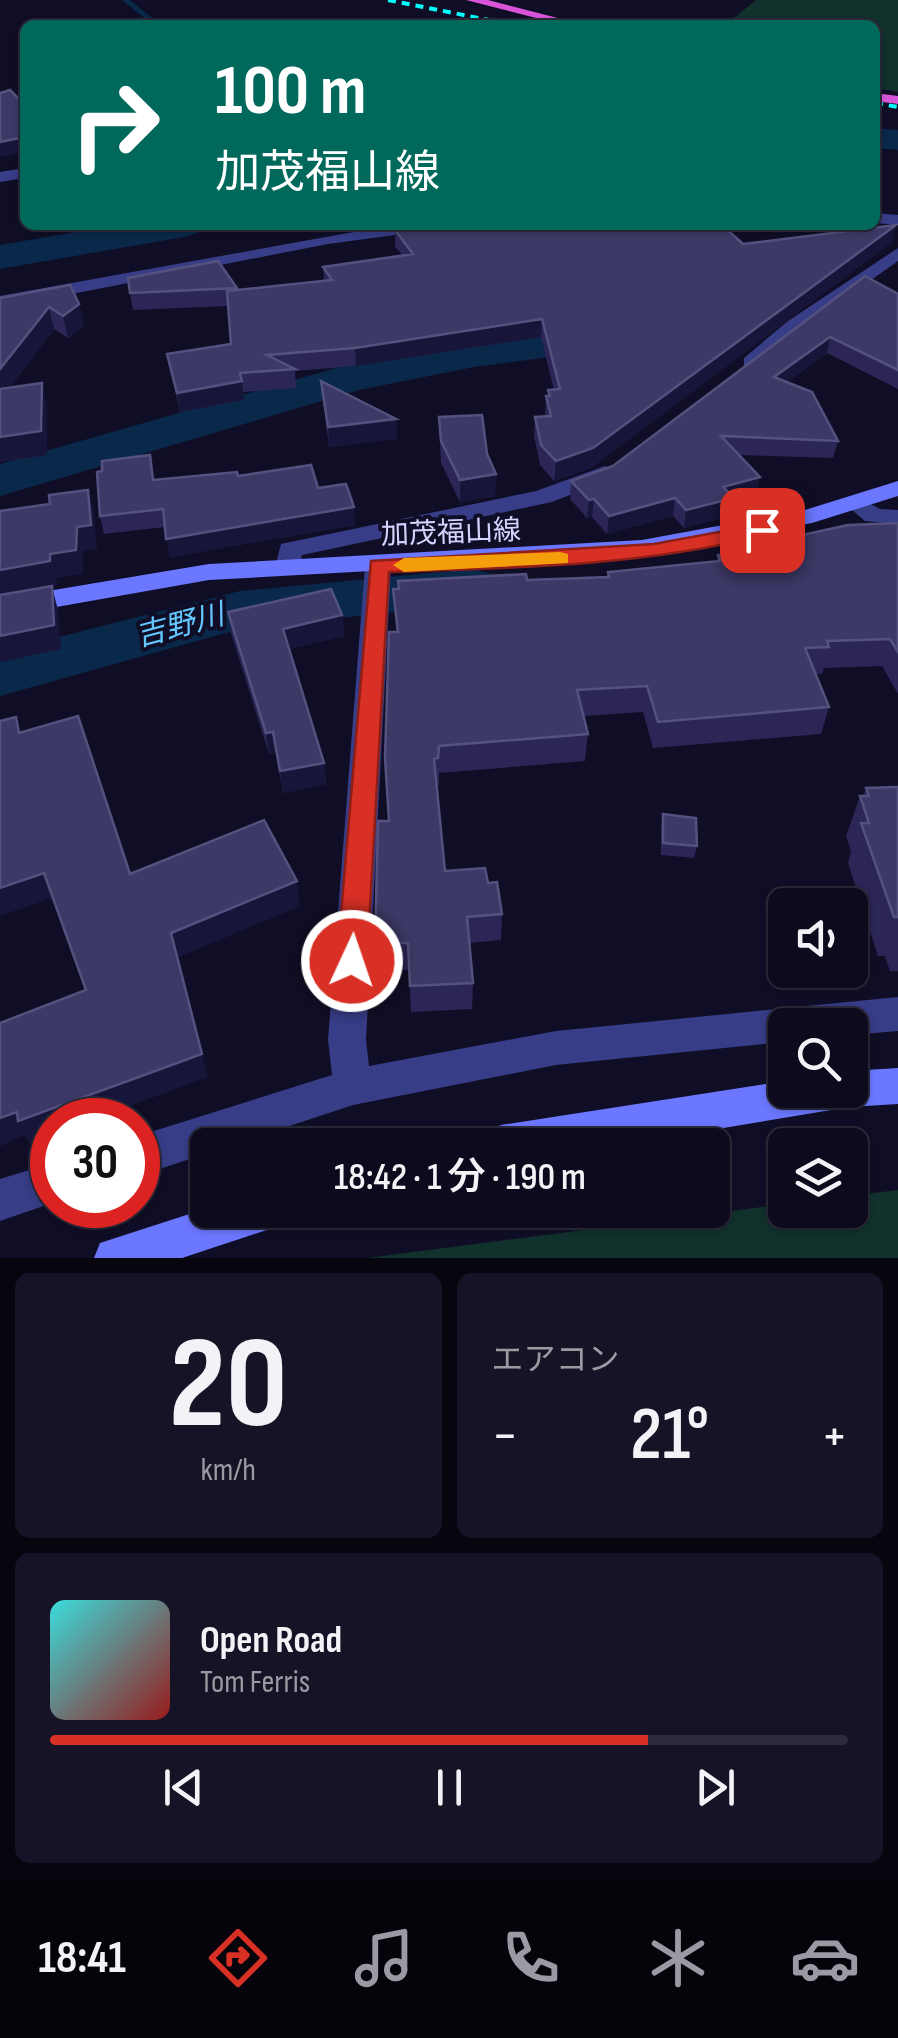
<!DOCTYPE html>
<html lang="ja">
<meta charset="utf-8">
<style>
:root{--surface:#0c0a1c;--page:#151325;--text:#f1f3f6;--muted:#9a9aa3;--line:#2c2b3b;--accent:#d93025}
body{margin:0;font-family:"Sofia Sans Condensed","Noto Sans JP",sans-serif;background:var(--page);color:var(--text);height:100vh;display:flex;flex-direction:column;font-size:38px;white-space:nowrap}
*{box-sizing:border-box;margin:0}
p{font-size:32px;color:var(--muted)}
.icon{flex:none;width:55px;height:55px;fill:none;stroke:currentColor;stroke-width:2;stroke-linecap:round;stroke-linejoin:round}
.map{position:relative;height:1258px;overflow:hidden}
.details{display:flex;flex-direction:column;gap:15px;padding:15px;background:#07060f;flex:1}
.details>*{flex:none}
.banner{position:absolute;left:20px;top:20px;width:860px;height:210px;border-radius:15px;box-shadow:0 2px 8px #0004,0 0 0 2px var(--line);background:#00695c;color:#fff;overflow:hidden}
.controls{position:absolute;left:768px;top:888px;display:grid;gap:20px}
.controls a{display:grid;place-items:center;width:100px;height:100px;border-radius:15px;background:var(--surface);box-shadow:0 2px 8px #0004,0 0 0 2px var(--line);font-size:50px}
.speed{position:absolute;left:30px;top:1098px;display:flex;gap:20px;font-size:50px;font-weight:700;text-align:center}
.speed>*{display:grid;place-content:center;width:130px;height:130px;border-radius:50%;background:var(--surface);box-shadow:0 2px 8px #0004,0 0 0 2px var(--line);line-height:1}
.speed .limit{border:15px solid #d22;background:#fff;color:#111}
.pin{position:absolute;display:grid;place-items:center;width:85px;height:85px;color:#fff;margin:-42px;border-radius:20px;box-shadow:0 5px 15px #0006}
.me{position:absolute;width:110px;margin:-55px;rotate:3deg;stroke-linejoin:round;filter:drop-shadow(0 0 8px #0008)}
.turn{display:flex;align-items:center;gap:35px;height:210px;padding:0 30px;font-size:45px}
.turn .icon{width:130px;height:130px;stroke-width:2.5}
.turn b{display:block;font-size:70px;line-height:85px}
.big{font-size:75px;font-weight:600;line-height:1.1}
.details .widget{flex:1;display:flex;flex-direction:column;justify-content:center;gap:15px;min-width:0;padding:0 35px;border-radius:15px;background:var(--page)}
.details .dial{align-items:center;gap:0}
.dial b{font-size:130px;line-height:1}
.song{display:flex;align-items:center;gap:30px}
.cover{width:120px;height:120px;border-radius:15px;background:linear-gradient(135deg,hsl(180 70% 55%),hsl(0 70% 35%))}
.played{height:10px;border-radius:5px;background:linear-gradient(90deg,var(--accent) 75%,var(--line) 75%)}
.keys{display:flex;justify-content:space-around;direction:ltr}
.heat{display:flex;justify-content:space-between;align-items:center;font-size:55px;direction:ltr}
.details .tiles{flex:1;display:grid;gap:15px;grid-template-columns:1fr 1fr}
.widget:last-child{grid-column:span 2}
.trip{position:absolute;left:190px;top:1128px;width:540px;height:100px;border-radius:15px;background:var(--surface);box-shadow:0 2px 8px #0004,0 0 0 2px var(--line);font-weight:600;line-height:100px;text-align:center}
.tab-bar{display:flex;height:160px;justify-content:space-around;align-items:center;background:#05040b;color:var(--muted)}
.tab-bar .icon{width:70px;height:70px}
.tab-bar .active{color:var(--accent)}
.tab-bar b{font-size:45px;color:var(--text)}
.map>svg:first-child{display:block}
.green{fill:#11312c}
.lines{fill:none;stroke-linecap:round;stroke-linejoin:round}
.stream{stroke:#0a284a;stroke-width:5}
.river{fill:#0a284a;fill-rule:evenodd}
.minor{fill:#373d87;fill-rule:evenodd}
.secondary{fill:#6b77ff;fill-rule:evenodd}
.trunk{fill:#d855da;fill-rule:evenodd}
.rail{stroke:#00fffd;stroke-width:4;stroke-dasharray:8 6;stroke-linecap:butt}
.wall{fill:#2b2655}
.shaded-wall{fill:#18153a}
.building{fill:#3d3967;stroke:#55517f;stroke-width:2.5}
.route{fill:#d93025;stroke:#8d1f18;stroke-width:2.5}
.slow{fill:#f59e0b}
.labels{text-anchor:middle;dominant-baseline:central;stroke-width:8;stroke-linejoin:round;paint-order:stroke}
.street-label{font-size:28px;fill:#d4d4ff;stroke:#100e26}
.water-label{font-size:30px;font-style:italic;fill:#62c7ff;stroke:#100e26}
</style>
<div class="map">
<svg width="898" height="1258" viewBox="0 0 898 1258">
<rect width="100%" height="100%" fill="#100e26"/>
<g class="green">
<polygon points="756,0 898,0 898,92 875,88 875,25 725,25"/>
<polygon points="898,1190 898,1258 367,1258 785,1204 785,1210 850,1210 850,1196"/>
</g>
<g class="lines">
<polyline class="stream" points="126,0 157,25"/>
<g class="river">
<polygon points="875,128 898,130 898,150 875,148"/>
<polygon points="117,225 203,225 198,233 184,237 0,269 0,245"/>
<polygon points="626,323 642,327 648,336 642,345 474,367 359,390 0,496 0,464 354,363 474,339"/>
<polygon points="474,569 494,575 503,588 494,601 240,629 0,696 0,652 240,591"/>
</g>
<g class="minor">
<polygon points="25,168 25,178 0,182 0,172"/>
<polygon points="875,213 898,215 898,225 875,223"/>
<polygon points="392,225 441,225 432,230 328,244 0,308 0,296"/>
<polygon points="898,248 898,261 802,329 758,366 744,366 744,358 788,321"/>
<polygon points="605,466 617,473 613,478 552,502 302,555 297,573 288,575 275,567 281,544 536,491"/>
<polygon points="857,497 880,509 898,510 898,524 865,521 845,504"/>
<polygon points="378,558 391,566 366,1040 369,1066 556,1031 898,997 898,1031 850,1035 850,1025 785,1025 785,1042 556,1065 353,1105 232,1145 208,1145 208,1153 138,1176 138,1136 332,1075 328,1040 365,566"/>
<polygon points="52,1163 52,1203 0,1221 0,1179"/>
</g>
<g class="secondary">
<polygon points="898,481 898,496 812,523 642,556 209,580 0,617 0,599 209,564 642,540 805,510"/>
<polygon points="898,1068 898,1104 849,1107 621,1145 481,1145 487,1131 501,1125 785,1081 785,1090 850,1090 850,1071"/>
<polygon points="208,1208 288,1210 282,1225 182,1258 94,1258 100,1243"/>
</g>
<g class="trunk">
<polygon points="466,0 488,0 585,25 563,25"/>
<polygon points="875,93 898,96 898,104 875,101"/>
</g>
<g class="rail">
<polyline points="388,0 514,25"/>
<polyline points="875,103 898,107"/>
</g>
</g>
<g class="wall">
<polygon points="896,225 892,242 591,468 554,481 540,465 534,436 535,417 545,416 546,396 548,396 548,390 554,390 541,337 356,366 295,371 296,388 243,392 244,400 180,412 167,354 231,344 228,306 133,310 130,293 237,288 237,290 324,281 323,267 402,255 395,247 395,230 743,244"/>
<polygon points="898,294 898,389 827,353 787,382 838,441 833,458 739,455 756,494 733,501 730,516 684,528 673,516 607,534 592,517 587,518 570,499 571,481 613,466"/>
<polygon points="0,298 79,304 84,326 68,338 54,329 10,387 47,406 47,455 0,462"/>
<polygon points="321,381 396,419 397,439 329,447"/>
<polygon points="439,417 487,454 496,474 495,496 460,502 441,463"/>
<polygon points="238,476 318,488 355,525 170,557 165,527 104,534 100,516 154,480"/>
<polygon points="898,523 898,694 882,666 824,668 822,674 816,674 829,707 821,734 653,748 643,712 583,716 588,734 585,761 439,773 439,785 436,785 445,871 488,883 502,914 501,940 469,943 473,983 472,1009 411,1012 409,970 377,970 375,943 389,821 396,632 393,589 398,589 398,581 527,580 607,577 608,572 717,562 718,555 729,554 729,551"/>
<polygon points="228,612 342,615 344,636 289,649 324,763 326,784 283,793 276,753 269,754 231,633"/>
<polygon points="898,787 898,971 890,971 885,956 878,956 848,863 851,851 846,836 860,796 863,796 866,788"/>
<polygon points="663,814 697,846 694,858 661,855 661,826"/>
</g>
<g class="shaded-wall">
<polygon points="25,137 25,153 0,157 0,142"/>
<polygon points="896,225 892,242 591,468 554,481 556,461"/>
<polygon points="79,304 84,326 68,338 63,316"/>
<polygon points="49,307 54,329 0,400 0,369"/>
<polygon points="542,319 541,337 356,366 355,348"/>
<polygon points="830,337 827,353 770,394 774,377"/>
<polygon points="242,381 244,400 180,412 177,393"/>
<polygon points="42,383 47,406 47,455 0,462 0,437"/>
<polygon points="396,419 397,439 329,447 328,427"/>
<polygon points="496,474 495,496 460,502 460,480"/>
<polygon points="760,477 756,494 733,501 730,516 684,528 686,510 723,487"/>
<polygon points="88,490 94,513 97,549 83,551 83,574 56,578 57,586 52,587 58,610 61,649 0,662 0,570 50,554 77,527"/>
<polygon points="675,498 673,516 607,534 609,516"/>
<polygon points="594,499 592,517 587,518 589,500"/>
<polygon points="354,507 355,525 170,557 166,539"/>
<polygon points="342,615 344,636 285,650 283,629"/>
<polygon points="273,732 276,753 269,754 266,733"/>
<polygon points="324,763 326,784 283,793 280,771"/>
<polygon points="44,873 52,898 0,916 0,888"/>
<polygon points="297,881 300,906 177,958 171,933"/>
<polygon points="202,1054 208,1077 92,1120 52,1120 52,1135 29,1143 25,1135 0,1146 0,1118 17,1112"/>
</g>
<g class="building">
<polygon points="10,90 25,105 25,137 0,142 0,93"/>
<polygon points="433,225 722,225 743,244 896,225 593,448 556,461 541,445 535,417 551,416 546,396 550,396 548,390 560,389 542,319 355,348 267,355 295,369 240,373 242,381 177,393 167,354 231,344 227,291 332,280 323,267 413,254 395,230"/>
<polygon points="218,261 237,288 130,293 128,278"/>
<polygon points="865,276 898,294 898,370 830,337 774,377 812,392 838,441 721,436 760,477 723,487 734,498 686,510 675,498 609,516 594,499 589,500 571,481 613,466"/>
<polygon points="70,285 79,304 63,316 49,307 0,369 0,298"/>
<polygon points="321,381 396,419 328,427"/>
<polygon points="42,383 41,431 0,437 0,389"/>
<polygon points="482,415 487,454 496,474 460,480 441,441 439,417"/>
<polygon points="150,455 153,480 237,472 238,476 311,465 318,488 346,484 354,507 166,539 163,509 100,516 97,472 102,471 102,461"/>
<polygon points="88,490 91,525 77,527 76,550 50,554 50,561 0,570 0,511 50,504 49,495"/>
<polygon points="898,523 898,652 890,639 827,641 829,647 805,648 829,707 658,722 647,686 577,690 588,734 439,746 438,758 434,759 445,871 485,868 488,883 497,882 502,914 467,917 473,983 410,986 408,943 375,943 378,821 389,821 385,758 389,632 398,632 393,589 399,589 398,581 526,574 527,580 609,577 608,572 720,561 718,555 731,554 729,551 848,525"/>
<polygon points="52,586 54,625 0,636 0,595"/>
<polygon points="331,589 342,615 283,629 324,763 280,771 273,732 266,733 228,612"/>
<polygon points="78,716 130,874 264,820 297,881 171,933 202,1054 18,1121 17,1112 0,1118 0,1023 86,990 44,873 0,888 0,721 16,717 19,733"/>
<polygon points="898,787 898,917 894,917 861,823 869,823 860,796 869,796 866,788"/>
<polygon points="663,814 696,818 697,846 663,843"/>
</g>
<path class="route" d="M762,524L772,530L769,534C645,566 516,568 389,572L367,961L362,970L352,974L342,970L337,961L371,561L654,544Z"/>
<polygon class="slow" points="560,552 568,554 568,563 404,572 393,565 404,558"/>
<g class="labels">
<g class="street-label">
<text transform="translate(451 533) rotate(-2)">加茂福山線</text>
</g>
<g class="water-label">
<text transform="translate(180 626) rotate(-15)">吉野川</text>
</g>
</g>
</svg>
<div class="controls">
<a><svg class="icon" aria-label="sound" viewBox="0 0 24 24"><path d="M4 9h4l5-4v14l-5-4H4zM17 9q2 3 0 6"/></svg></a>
<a><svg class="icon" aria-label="search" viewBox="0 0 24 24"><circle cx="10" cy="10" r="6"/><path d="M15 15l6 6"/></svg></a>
<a><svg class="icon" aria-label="layers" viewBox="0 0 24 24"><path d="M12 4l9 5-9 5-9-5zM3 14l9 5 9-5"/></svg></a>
</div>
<div class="speed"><div class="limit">30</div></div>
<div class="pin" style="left:762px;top:530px;background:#d93025"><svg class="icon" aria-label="arrive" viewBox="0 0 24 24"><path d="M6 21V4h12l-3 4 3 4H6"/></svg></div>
<svg class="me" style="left:352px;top:961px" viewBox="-20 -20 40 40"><circle r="17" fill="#d93025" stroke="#fff" stroke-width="3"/><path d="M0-11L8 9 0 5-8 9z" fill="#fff"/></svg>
<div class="trip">18:42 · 1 分 · 190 m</div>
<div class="banner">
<div class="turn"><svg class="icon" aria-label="right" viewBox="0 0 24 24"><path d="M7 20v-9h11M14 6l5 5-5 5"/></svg><div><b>100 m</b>加茂福山線</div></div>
</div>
</div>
<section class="details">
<div class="tiles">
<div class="widget dial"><b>20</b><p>km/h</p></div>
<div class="widget"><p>エアコン</p>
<div class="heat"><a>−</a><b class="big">21°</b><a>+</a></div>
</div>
<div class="widget">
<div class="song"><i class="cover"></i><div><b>Open Road</b><p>Tom Ferris</p></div></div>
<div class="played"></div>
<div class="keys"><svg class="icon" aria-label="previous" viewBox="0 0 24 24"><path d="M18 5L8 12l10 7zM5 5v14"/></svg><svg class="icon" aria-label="pause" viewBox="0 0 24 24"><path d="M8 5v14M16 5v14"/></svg><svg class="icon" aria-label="next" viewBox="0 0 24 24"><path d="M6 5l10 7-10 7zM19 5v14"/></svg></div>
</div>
</div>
</section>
<nav class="tab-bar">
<b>18:41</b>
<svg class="icon active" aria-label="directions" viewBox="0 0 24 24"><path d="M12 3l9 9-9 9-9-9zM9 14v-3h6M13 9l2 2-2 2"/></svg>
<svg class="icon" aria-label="music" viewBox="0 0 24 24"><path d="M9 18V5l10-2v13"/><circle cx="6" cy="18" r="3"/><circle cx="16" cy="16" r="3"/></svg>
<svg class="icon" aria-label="phone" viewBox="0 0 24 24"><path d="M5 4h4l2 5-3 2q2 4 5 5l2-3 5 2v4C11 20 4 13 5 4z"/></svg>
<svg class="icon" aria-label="climate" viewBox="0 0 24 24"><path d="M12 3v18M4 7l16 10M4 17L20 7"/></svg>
<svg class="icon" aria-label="car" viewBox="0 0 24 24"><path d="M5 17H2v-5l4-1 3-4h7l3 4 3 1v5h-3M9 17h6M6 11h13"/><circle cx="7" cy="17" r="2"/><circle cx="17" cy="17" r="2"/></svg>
</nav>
